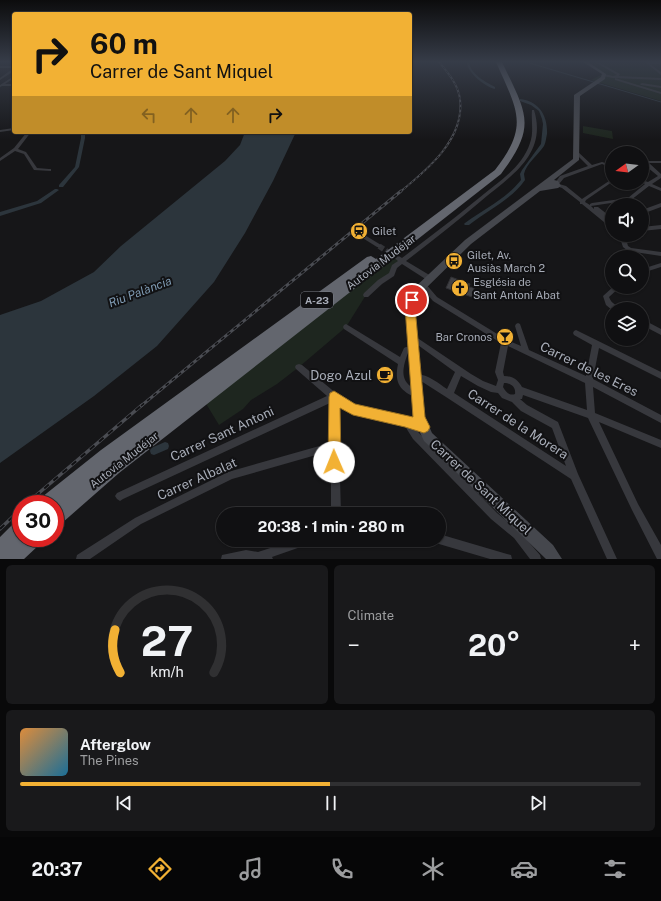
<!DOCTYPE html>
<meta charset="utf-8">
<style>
:root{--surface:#101012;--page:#19191b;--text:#f1f3f6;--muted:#9c9d9f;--line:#303032;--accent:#f2b134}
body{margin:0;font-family:"Public Sans",sans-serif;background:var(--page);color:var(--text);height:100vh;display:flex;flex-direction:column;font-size:15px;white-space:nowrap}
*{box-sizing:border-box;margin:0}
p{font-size:13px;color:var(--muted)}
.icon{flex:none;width:22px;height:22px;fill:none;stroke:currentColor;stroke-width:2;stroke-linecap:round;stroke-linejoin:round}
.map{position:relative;height:559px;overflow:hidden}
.panel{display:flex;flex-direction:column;gap:6px;padding:6px;background:#09090a;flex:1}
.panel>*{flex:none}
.banner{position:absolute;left:12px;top:12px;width:400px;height:122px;border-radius:4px;box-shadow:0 1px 3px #0004,0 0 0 1px var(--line);background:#f2b134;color:#111;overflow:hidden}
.needle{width:26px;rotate:255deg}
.buttons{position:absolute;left:605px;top:146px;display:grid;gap:8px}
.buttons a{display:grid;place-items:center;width:44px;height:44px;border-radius:50%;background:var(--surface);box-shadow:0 1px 3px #0004,0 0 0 1px var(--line);font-size:20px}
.speed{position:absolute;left:12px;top:495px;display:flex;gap:8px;font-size:20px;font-weight:700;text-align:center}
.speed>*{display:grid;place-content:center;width:52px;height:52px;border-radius:50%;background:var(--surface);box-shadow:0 1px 3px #0004,0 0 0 1px var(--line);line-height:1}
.speed .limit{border:6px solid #d22;background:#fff;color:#111}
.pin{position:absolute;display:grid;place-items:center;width:34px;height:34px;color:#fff;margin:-17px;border:2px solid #fff;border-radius:50%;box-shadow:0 1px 4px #0007}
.me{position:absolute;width:44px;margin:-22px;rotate:359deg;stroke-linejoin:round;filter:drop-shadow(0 0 3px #0008)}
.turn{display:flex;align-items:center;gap:14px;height:84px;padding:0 12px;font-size:18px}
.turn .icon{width:52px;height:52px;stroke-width:2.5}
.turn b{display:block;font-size:28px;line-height:34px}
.lanes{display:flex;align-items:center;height:38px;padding:0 12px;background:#0003;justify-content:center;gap:20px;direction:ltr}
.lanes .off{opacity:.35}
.big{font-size:30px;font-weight:700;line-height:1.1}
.panel .widget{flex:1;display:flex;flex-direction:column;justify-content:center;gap:6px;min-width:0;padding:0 14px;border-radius:6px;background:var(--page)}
.panel .dial{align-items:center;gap:0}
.dial svg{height:104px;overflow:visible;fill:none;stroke:var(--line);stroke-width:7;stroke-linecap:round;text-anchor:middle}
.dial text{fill:var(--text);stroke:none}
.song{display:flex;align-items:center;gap:12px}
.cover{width:48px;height:48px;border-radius:6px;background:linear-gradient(135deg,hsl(30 70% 55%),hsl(200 70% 35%))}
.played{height:4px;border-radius:2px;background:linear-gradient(90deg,var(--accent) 50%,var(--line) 50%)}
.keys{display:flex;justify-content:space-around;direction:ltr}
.heat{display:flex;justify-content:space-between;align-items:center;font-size:22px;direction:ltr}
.panel .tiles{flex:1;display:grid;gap:6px;grid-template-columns:1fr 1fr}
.widget:last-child{grid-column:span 2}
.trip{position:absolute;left:216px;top:507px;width:230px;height:40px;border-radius:20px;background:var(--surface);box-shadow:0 1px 3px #0004,0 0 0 1px var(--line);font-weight:700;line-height:40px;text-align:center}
.dock{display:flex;height:64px;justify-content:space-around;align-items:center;background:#060607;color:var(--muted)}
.dock .icon{width:28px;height:28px}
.dock .on{color:var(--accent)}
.dock b{font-size:18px;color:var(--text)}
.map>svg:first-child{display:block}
.green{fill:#1e261f}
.water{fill:#2c353c}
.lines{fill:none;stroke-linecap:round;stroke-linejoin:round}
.stream{stroke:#2c353c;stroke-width:1}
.canal{fill:#2c353c;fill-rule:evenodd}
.building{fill:#404145;stroke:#303034}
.street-tunnel{stroke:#333438;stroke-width:5.5;stroke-dasharray:5.5 2.5;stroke-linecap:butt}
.street{fill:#37383d;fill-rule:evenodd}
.secondary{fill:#45474d;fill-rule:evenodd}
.highway{fill:#63666e;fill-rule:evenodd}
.rail-far2-casing{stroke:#4a4c52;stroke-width:2}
.rail-far1-casing{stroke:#4a4c52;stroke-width:3}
.rail-casing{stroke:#4a4c52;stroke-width:3.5}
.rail-far2{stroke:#111113;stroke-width:1;stroke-dasharray:2.5;stroke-linecap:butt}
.rail-far1{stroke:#111113;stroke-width:1.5;stroke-dasharray:4;stroke-linecap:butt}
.rail{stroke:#111113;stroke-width:2;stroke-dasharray:6;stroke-linecap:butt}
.route{fill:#f2b134;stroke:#9d7322}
.labels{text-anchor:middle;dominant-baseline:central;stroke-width:4;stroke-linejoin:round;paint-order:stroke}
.shield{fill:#111113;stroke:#7b7e86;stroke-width:1}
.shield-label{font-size:10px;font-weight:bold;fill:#a8adb8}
.poi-label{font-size:11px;fill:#a8adb8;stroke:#111113;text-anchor:start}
.street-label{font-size:11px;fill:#a8adb8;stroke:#111113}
.water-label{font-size:12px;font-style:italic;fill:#7f9bb3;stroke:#111113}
.near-street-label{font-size:13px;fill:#a8adb8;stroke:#111113}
.near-poi-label{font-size:13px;fill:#a8adb8;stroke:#111113;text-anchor:end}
</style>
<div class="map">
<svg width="661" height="559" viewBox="0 0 661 559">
<rect width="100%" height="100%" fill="#161618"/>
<g class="green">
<polygon points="585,62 661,62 661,101 591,80 603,74"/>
<polygon points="583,126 612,131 613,139 583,133"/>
<polygon points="395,256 402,261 392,274 366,295 346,327 299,367 277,384 251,400 243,409 219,425 205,402"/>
</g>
<polygon class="water" points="245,132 296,132 273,181 245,233 214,282 157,346 94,396 0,463 0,315 41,301 94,272 121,246 225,161 240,145"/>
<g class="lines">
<polyline class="stream" points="526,62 661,102"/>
<g class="canal">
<path d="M467,62H469C470,74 486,82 495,87V89C486,87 467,73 467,62Z"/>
<path d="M520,99C539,101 548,116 547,134C546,138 546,142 544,146C539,154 526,164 524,174C524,174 525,180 525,180C511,200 488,210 469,225H465L464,224L465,223C484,209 506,199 521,180L520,174L522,170L541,144L543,124L542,119L539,111L531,105L520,101Z"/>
<polygon points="81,132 85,132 85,138 79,167 63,187 59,187 59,185 75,167 81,138"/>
<polygon points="55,189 57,189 59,190 41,203 0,216 0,212 37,201"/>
<polygon points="165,442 168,443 169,446 168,449 154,455 151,454 150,451 151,448"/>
</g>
</g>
<polygon class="building" points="451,277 470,284 469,287 474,288 472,297 446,288"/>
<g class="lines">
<polyline class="street-tunnel" points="379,246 392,255"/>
<g class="street">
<polygon points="595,62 598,62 620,74 619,76 661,78 661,80 613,78 603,76 604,74 613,76 617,75"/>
<polygon points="645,62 661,62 661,64 650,64 661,72 661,75"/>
<rect x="0" y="66" width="14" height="2"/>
<polygon points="11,70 14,71 0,80 0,78"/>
<polygon points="14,76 14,78 5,84 14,84 14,86 2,86 0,87 0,85"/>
<polygon points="615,78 661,92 661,94 615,80"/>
<polygon points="642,83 661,86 661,88 641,85 640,84"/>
<path d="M532,110H534C548,155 509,177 481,201C456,222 432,241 406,261L431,276L432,278L431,280H427L402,264L397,268L394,276L382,284L368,297H364L363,295L364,293L378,280L389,273L392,265L398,261L392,256L393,255H397L402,258C419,245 436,232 453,219C462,212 470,205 479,198C498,182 522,168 530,143C534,132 531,121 532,110Z"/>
<polygon points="14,128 14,130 0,132 0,130"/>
<polygon points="27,132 31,132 18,149 26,152 37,168 49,169 51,169 51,171 34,170 24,154 15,151 0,161 0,158 14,148"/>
<polygon points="575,151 577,151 592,165 602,162 612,165 612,168 602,164 564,178 559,184 566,186 582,199 612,179 612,182 586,200 585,202 590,205 590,204 592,203 628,198 645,184 642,183 642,180 648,182 658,176 642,163 642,159 645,161 661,161 661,163 649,163 661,174 661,178 652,184 661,188 661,191 649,186 631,200 591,206 594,209 594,207 598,207 612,218 612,223 611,222 612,223 612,228 610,227 582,204 580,204 580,202 562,188 556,186 556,184 555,183 560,176 588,166 575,153"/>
<polygon points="661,203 661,207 642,214 642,210"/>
<polygon points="661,225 661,229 642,231 642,227"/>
<polygon points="363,234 381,245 382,246 381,247 377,247 361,237 360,236"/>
<polygon points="619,235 625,235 628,246 631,248 661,252 661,256 628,251 623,247"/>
<polygon points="661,263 661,267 642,273 642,269"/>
<path d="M421,283H425L437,297L507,340L521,346L515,326L516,324L518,323L520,324L529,350L586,376L592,345L574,335L573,333L574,331L576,330L661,372V379L599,348L593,379L661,415V423L593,387L595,413L661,440V448L599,422L638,504L661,545V559H657L632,510L588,418L523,395L522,399H520L527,405L558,422L578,474L617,559H607L571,479L446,397L421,381L412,379L411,377L412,375C424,371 438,383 447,389L455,372L411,340L410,338L411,336L413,335L471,374L483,381L496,386L498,380L495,372L501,343L433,301L421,287L420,285ZM508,346L585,383L587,410L522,387C518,380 513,376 504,376L503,372ZM461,376L478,386L491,392L498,393L502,398L512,402L521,411L552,428L566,466L454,393ZM504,383C511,383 516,387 515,394C509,396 506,392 503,387Z"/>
<path d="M613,287H620L609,297C612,305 616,303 619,309L612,310L606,305L603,296Z"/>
<polygon points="642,319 661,329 661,335 642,325"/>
<path d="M346,324L400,357L404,348L406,347L414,348L416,350L414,352L408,353C401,371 400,384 420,391L421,394L420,397L417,398C400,391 394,383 398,364L344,329L343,327L344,325Z"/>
<polygon points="299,364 302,365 337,394 354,405 405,416 426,424 427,427 426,430 423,431 415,428 419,433 497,513 520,532 540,555 541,559 530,559 514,538 491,519 413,439 403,423 353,413 338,404 341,514 331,514 331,453 323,453 232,479 141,524 90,559 76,559 77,555 135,518 228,472 323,445 331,445 330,403 123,499 120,501 117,499 115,496 117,493 327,396 296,369 295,367 296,365"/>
<polygon points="439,534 507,554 511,555 512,559 490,559 439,544 436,542 435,540 439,540"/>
<polygon points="295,540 314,540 312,543 272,557 273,559 221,559 222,555 246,550 258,552"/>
</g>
<polygon class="secondary" points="583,62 588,62 606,74 605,79 580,96 579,160 554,180 558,181 561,186 558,188 540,191 471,244 419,295 415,307 425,417 432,433 553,545 562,559 546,559 424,441 413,418 405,307 412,290 465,240 573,159 574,95 601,77 602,74"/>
<g class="highway">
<path d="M496,62H502C526,113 538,125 501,174L119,473L62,523L55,525V504H40L42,497L101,450L367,257L371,256L376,259L495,170C530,125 517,110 496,62Z"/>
<polygon points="21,520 21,538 42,538 39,545 24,559 0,559 0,537 14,523"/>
</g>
<defs>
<path id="rail-far2" d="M400,192C427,170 465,139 460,99C458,84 448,73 439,62"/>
<polyline id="rail-far1" points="141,406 401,191"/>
<g id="rail">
<polyline points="26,504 142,405"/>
<polyline points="0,529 21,509"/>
</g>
</defs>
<use href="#rail-far2" class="rail-far2-casing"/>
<use href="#rail-far1" class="rail-far1-casing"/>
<use href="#rail" class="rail-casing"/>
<use href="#rail-far2" class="rail-far2"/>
<use href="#rail-far1" class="rail-far1"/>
<use href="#rail" class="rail"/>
</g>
<linearGradient id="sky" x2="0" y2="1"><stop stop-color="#0c0c0d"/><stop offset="0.44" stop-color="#363c48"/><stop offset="1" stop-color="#363c48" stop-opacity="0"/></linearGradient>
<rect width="661" height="140" fill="url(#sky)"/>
<polygon class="route" points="412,297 415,298 416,300 415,307 425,417 430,427 428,431 424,433 405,427 353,415 340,408 341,462 339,467 334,469 330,467 328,462 329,397 330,393 334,391 355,404 413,417 405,307 408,298"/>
<defs>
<symbol id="station-disc" viewBox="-11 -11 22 22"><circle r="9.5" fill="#f2b134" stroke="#111113"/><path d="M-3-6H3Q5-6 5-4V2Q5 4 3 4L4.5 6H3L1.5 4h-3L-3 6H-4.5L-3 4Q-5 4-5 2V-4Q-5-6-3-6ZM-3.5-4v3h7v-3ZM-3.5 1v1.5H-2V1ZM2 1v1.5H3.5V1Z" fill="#111"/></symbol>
<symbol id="bus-disc" viewBox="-11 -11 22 22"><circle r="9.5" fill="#f2b134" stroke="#111113"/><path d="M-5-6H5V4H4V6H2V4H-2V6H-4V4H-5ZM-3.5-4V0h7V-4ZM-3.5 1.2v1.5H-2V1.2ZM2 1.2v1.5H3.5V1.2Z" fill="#111"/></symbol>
<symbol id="church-disc" viewBox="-11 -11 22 22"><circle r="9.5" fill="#f2b134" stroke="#111113"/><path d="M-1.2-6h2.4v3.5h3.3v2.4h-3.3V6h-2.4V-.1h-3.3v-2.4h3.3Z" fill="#111"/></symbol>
<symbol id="bar-disc" viewBox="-11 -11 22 22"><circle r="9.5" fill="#f2b134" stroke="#111113"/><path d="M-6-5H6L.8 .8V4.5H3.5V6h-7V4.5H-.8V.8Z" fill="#111"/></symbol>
<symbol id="cafe-disc" viewBox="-11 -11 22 22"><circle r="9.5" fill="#f2b134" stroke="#111113"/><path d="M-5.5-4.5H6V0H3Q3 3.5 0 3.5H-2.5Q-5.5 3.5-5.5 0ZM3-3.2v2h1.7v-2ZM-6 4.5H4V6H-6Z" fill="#111"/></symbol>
</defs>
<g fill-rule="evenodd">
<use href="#station-disc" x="349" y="221" width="20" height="20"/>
<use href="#bus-disc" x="444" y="251" width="20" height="20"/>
<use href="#church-disc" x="450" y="278" width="20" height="20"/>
<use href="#bar-disc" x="495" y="327" width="20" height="20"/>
<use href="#cafe-disc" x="375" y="365" width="20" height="20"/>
</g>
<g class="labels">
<rect class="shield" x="301" y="292" width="32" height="16" rx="3"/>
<g class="shield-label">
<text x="317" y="300">A-23</text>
</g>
<g class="poi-label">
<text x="372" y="231">Gilet</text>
<text x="467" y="255">Gilet, Av.<tspan x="467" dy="13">Ausiàs March 2</tspan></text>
<text x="473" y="282">Església de<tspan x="473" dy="13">Sant Antoni Abat</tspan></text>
<text x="492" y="337" text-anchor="end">Bar Cronos</text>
</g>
<g class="street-label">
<text transform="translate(381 262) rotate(-37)">Autovía Mudéjar</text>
<text transform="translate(124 460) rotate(-38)">Autovía Mudéjar</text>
</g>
<g class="water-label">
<text transform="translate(140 292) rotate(-21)">Riu Palància</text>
</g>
<g class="near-street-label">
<text transform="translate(589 369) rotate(26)">Carrer de les Eres</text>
<text transform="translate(518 424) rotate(33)">Carrer de la Morera</text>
<text transform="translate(222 434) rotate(-25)">Carrer Sant Antoni</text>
<text transform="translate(197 479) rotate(-24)">Carrer Albalat</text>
<text transform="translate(481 487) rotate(43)">Carrer de Sant Miquel</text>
</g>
<g class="near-poi-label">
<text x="372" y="375">Dogo Azul</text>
</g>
</g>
</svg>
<div class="buttons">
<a><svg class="needle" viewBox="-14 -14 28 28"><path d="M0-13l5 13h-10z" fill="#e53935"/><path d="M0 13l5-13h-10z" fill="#9c9d9f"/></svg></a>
<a><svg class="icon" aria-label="sound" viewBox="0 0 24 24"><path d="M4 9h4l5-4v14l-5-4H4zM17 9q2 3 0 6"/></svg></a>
<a><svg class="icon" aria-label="search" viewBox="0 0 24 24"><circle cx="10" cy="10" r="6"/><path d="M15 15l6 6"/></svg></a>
<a><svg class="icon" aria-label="layers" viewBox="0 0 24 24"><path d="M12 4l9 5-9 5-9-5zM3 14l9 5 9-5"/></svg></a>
</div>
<div class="speed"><div class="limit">30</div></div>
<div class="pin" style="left:412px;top:300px;background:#d93025"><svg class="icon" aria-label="arrive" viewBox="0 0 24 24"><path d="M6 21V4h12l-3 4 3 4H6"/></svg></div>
<svg class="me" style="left:334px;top:462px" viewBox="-20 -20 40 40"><circle r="19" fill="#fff"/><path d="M0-13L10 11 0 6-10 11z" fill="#f2b134"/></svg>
<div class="trip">20:38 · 1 min · 280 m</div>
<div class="banner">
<div class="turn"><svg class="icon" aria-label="right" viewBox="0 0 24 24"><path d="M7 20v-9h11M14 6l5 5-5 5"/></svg><div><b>60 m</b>Carrer de Sant Miquel</div></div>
<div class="lanes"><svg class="icon off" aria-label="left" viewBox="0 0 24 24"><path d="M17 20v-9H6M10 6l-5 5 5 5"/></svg><svg class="icon off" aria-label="ahead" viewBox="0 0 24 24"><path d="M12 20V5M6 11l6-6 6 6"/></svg><svg class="icon off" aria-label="ahead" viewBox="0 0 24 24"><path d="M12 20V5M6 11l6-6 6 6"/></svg><svg class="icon" aria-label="right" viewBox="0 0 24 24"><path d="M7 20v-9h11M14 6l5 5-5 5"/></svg></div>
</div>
</div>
<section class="panel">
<div class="tiles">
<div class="widget dial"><svg viewBox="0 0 100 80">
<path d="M14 69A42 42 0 1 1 86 69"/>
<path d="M14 69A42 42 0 0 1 10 36" stroke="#f2b134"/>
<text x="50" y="56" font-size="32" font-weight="700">27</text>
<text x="50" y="72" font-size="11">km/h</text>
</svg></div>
<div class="widget"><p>Climate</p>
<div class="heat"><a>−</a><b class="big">20°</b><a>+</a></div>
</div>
<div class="widget">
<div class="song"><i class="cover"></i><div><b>Afterglow</b><p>The Pines</p></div></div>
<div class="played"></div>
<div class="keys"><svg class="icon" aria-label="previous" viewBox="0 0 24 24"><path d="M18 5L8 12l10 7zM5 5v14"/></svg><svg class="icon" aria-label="pause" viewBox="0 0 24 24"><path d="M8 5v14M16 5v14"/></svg><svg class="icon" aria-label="next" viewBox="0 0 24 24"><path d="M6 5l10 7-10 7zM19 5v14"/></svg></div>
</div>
</div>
</section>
<nav class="dock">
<b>20:37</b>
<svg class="icon on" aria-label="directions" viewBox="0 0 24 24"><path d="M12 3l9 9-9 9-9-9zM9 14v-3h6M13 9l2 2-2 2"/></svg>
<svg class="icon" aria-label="music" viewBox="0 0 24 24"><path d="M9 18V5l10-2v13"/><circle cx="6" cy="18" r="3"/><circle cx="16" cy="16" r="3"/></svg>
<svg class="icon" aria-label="phone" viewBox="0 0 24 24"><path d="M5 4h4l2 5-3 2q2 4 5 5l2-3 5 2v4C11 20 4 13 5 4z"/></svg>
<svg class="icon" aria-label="climate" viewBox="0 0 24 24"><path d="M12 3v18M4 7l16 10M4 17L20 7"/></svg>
<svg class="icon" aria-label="car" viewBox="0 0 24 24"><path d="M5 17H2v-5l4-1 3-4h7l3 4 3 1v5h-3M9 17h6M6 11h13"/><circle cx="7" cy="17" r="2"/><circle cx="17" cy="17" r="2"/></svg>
<svg class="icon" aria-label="filters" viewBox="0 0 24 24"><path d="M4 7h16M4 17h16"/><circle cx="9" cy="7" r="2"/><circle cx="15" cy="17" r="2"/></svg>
</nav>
